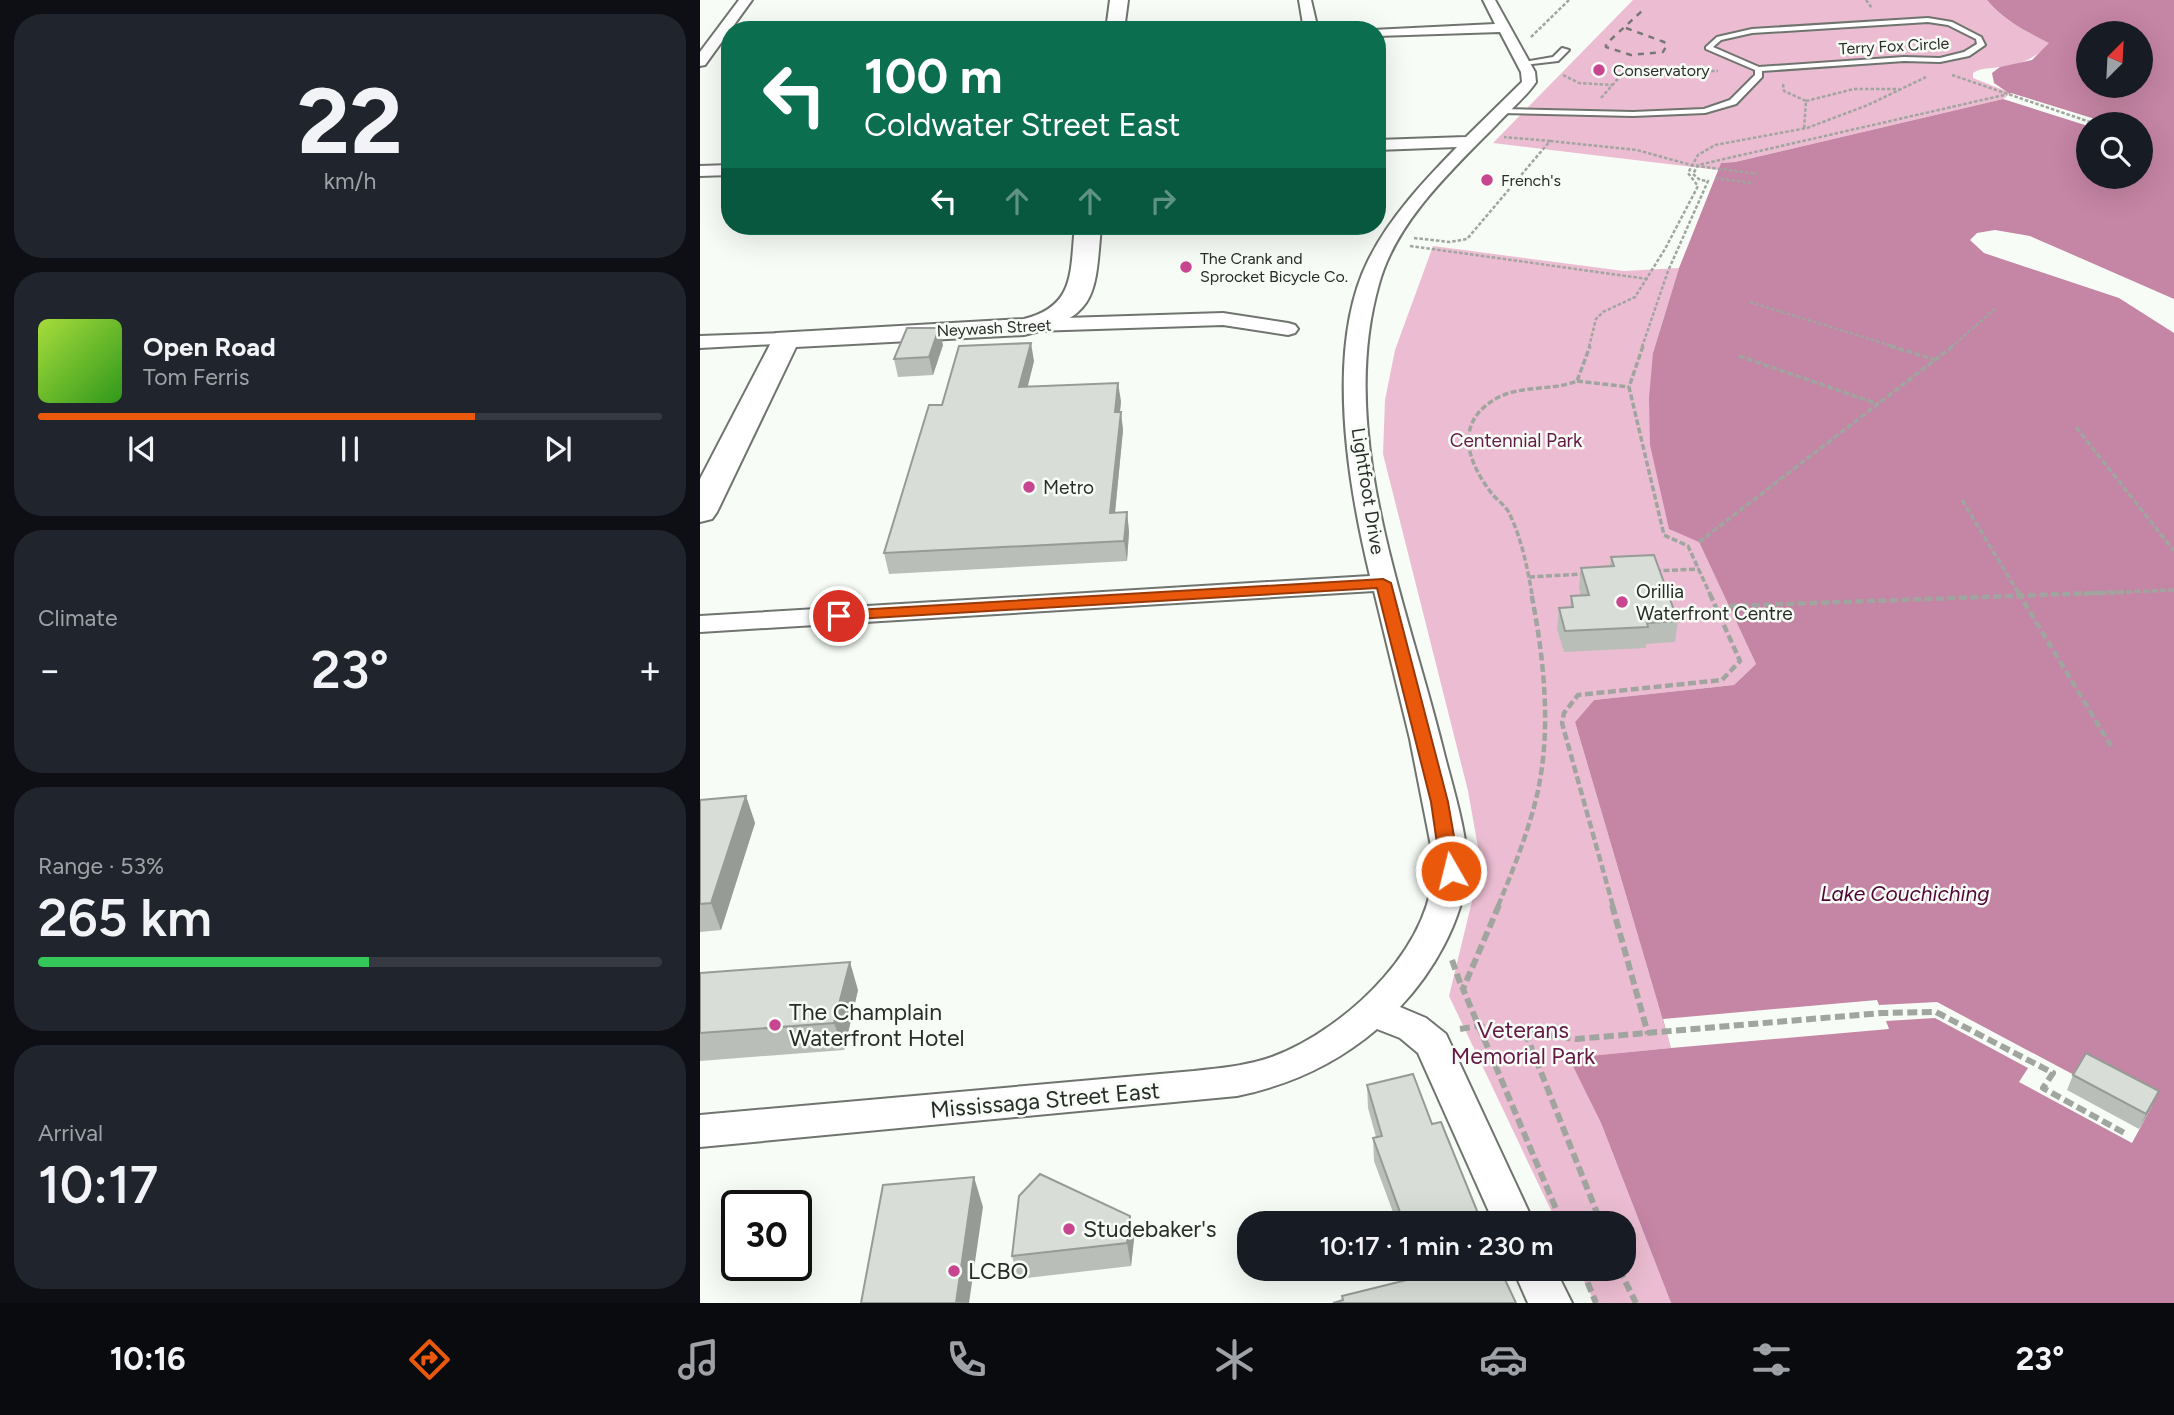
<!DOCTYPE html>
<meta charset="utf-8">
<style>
:root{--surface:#171b24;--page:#20242c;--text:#f1f3f6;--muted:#9ea1a6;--line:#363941;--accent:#ea580c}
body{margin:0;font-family:Figtree,sans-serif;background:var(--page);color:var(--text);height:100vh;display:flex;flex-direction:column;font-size:26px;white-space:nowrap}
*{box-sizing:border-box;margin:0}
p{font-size:23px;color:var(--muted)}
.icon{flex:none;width:38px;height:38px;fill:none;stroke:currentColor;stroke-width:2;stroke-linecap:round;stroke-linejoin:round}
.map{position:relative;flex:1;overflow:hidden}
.details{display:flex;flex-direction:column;gap:14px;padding:14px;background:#0d0f14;width:700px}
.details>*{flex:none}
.hud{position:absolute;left:21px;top:21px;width:665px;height:214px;border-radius:28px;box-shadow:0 7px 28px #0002;background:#0b6e4f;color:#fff;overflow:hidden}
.needle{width:46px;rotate:24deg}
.controls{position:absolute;left:1376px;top:21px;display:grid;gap:14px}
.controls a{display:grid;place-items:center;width:77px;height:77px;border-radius:50%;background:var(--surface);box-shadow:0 7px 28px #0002;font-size:35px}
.speed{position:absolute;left:21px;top:1190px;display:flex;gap:14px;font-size:35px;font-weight:700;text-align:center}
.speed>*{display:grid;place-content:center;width:91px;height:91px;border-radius:50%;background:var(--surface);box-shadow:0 7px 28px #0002;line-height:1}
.speed .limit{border:4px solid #111;border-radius:10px;background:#fff;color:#111}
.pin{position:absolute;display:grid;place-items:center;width:60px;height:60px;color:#fff;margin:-30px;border:4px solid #fff;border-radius:50%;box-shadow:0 2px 7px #0007}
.me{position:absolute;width:77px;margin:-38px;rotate:352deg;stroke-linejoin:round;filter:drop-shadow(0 0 5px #0008)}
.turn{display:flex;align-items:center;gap:24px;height:147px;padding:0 28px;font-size:32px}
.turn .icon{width:91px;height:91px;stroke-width:2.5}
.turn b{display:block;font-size:49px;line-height:60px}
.lanes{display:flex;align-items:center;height:66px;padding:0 28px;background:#0003;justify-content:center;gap:35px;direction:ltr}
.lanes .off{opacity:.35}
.big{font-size:52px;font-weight:600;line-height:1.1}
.details .widget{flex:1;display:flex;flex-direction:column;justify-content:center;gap:10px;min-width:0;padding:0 24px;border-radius:28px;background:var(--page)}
.details .dial{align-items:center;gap:0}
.dial b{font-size:91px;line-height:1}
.song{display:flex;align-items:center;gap:21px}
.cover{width:84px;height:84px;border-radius:10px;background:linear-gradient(135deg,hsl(80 70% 55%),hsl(110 70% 35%))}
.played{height:7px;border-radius:4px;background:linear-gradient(90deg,var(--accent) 70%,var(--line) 70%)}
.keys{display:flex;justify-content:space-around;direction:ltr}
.heat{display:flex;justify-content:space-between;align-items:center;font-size:38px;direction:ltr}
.charge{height:10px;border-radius:5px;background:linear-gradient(90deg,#34c759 53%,var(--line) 0)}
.trip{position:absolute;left:537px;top:1211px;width:399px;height:70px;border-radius:28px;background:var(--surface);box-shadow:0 7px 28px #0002;font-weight:600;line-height:70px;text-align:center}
.dock{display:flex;height:112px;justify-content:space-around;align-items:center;background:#090b0e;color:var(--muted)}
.dock .icon{width:49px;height:49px}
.dock .current{color:var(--accent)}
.dock b{font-size:32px;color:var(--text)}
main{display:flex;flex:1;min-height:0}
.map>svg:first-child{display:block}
.green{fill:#ecbdd2}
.water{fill:#c585a4;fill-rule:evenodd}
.pier{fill:#f7fcf6}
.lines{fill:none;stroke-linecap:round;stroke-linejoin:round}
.service-casing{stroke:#70746f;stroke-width:4}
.minor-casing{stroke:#70746f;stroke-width:4}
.secondary-casing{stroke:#70746f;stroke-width:4}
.path-far3{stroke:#a1a5a0;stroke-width:2.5;stroke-dasharray:3.5 2;stroke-linecap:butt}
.path-far2{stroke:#a1a5a0;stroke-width:3.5;stroke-dasharray:6 2.5;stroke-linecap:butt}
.path-far1{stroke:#a1a5a0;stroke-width:4.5;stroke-dasharray:8 3.5;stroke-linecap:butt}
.path{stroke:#a1a5a0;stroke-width:6;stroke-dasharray:10 4.5;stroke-linecap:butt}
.service{fill:#fff;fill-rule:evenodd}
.minor{fill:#fff;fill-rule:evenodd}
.secondary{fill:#fff;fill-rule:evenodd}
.rail{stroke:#757875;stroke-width:2.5;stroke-dasharray:6 6;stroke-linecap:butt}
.wall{fill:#babeb9}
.shaded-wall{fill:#979b96}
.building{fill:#d8ddd7;stroke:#979b96;stroke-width:2}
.route{fill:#ea580c;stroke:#983908;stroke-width:2}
.poi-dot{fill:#c8468f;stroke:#f7fcf6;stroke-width:2.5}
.labels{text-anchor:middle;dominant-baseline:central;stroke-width:5;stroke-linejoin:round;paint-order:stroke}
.far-street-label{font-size:16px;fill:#2a2c2a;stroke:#f7fcf6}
.far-poi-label{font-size:16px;fill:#2a2c2a;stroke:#f7fcf6;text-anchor:start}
.park-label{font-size:19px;fill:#651a45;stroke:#f7fcf6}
.poi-label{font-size:19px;fill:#2a2c2a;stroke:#f7fcf6;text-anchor:start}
.street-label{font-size:19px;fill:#2a2c2a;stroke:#f7fcf6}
.water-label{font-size:21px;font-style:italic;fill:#520435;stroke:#f7fcf6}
.near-poi-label{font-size:23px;fill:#2a2c2a;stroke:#f7fcf6;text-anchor:start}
.near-park-label{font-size:23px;fill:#651a45;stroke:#f7fcf6}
.near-street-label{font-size:23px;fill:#2a2c2a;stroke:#f7fcf6}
</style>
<main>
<section class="details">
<div class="widget dial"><b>22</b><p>km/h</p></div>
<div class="widget">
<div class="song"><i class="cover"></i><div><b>Open Road</b><p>Tom Ferris</p></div></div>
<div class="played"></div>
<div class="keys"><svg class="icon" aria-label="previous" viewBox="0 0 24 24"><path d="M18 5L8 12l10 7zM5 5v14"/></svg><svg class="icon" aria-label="pause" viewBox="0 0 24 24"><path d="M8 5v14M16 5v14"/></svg><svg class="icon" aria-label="next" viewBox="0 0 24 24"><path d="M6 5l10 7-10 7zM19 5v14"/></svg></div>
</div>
<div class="widget"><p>Climate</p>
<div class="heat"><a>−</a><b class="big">23°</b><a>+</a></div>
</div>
<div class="widget"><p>Range · 53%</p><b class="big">265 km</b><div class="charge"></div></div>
<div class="widget"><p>Arrival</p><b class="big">10:17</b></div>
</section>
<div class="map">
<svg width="1474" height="1303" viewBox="0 0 1474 1303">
<rect width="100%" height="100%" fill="#f7fcf6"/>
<g class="green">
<path d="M933,0H1287C1303,20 1327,32 1350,43C1334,59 1323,64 1300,67C1289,69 1283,67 1273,73V78L1311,93L1303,99L1035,162L1022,163L1018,170L793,143Z"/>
<polygon points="733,246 924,271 979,268 953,353 999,542 1056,664 1034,685 894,700 875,722 971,1048 870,1058 901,1123 971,1303 895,1303 878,1269 924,1269 924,1223 857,1223 749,996 781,864 768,791 683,454 685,400 695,350"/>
</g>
<path class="water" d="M1287,0H1474V1303H971L901,1123L869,1058L971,1048L875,722L894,700L1034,685L1056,664L999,542L969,529L950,445L949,398L953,353L979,268L1021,163L1035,162L1303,99L1310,94L1294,83L1292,73L1300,67L1332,60L1349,43C1327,32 1303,20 1287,0ZM1388,33H1440V86H1388ZM1388,124H1440V177H1388Z"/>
<g class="pier">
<polygon points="1311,93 1408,123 1388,126 1303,99"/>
<polygon points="1295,230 1330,236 1474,299 1474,333 1419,298 1284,253 1270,240 1277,233"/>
<polygon points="1177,1000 1179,1005 1237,1002 1376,1076 1452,1106 1432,1143 1319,1082 1328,1068 1235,1018 1186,1021 1189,1029 971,1048 963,1019"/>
</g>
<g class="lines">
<defs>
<g id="service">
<path d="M1228,18L1252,22L1281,37L1285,45L1269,56L1240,62L1204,61L1062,71V77L1036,104L1005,113L933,116L800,113L796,111L800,109L933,112L1004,109L1030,100L1055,75V70L1006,49V47L1017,37L1052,29ZM1228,22L1248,25L1276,39L1277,44L1264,52L1240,58L1204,57L1059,67L1013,47L1021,40L1052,33Z"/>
<polygon points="862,48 869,50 858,61 823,65 819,63 853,57"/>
</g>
<g id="minor">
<polygon points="39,0 52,0 5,65 0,66 0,52"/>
<polygon points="599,0 611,0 618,30 604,30"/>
<path d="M783,0H795L835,72L836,82C825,98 810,110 797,124C753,169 696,221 679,284C636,434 707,603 743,749C751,782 770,840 767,873C762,922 733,972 700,1007L726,1018L746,1034L834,1223H794L718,1053L700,1038L677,1029C636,1064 590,1085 537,1096L0,1147V1115L494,1071C520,1068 547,1066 572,1057C647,1029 740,942 733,856L710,739L674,591L0,632V616L670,576C648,485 625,348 668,261C689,218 724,181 757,147L677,150V140L766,137L822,82L821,72L800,32L677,36V30H672L795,24Z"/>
<polygon points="30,165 30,175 0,176 0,166"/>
<polygon points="523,313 588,323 595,325 598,329 595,333 588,335 523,325 334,331 327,329 324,325 327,321 334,319"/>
<polygon points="86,333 93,335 96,339 93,343 0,348 0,336"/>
<polygon points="813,1269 855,1269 872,1303 828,1303"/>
</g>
<g id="secondary">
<polygon points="410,0 428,0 424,30 406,30"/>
<path d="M375,226H401C395,295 398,317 324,335L96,347L17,512L12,519L0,522V479L76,333L324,319C376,306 370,271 375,226Z"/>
</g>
</defs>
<use href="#service" class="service-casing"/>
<use href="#minor" class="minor-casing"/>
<use href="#secondary" class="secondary-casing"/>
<g class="path-far3">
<polyline points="1166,0 1172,8"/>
<polyline points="831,37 869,0"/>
<polyline points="863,75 879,83 912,85"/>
<polyline points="1252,75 1393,123"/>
<polyline points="1083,84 1084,91 1106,101 1104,129"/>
<polyline points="901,98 922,74 1018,71"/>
<polyline points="1106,101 1154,89 1199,89"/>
<polyline points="850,141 937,150 991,165 1057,174"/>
<polyline points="1015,178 1052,183"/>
<polyline points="714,238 750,242 767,239 850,141 804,137"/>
<polyline points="710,246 948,279"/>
<polyline points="1050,302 1195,347"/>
<polyline points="889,347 896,319 903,312 935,297 965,249 998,186 988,173 998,155 1015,145 1107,128 1168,105 1226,77"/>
<polyline points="942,347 968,271 1008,181 1000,180 993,174 998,165 1304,95"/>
<polyline points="1251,347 1296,308"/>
</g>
<g class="path-far2">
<polyline points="943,346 929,387 964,535 988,546 1010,594"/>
<polyline points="1190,346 1236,360"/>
<polyline points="1039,356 1178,404"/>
<polyline points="877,381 929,387"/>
<polyline points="1376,427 1474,551"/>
<polyline points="1262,500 1319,594"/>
<polyline points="999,542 1253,346"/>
<polyline points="955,571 999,569"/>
<polyline points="829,577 884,574"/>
<path d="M832,594C827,566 821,536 808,511C803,503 795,499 790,491C765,458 755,420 799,397C823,385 852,391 877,381L890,346"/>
<polyline points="1375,594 1474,590"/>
</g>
<g class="path-far1">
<polyline points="1318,592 1411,746"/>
<polyline points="1029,606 1424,592"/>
<path d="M798,906C813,870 828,833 837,795C852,729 844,658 831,592"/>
<polyline points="913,906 862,723 864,713 878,695 1022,680 1040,661 1009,592"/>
</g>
<g class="path">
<polyline points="799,905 763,989 862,1223"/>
<polyline points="912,905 948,1034"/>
<polyline points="752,960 762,988"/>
<polyline points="760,1029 778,1026 876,1039 1182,1013 1236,1012 1353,1073 1343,1088 1426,1134"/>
<polyline points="825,1032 901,1223"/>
<polyline points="882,1269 896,1303"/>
<polyline points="919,1269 936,1303"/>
</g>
<use href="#service" class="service"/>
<use href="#minor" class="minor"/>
<use href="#secondary" class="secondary"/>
<polyline class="rail" points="926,28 964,42 967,45 963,52 931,55 906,47 906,44 943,10"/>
</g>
<g class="wall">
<polygon points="243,345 233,375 198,377 194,359"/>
<polygon points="334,361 327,387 421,401 420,412 423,430 415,513 427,512 429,532 427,561 189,574 184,553 242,405"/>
<polygon points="911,557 978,621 975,642 946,644 946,648 864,652 857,629 859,608 870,607 871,596 881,596 879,588 881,568 910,566"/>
<polygon points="46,796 55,823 21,930 0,932 0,800"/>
<polygon points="0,973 158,990 144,1050 0,1061"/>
<polygon points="1373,1075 1452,1106 1439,1129 1367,1090"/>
<polygon points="667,1085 732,1124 782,1223 697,1223 674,1161 673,1138 676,1137 668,1108"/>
<polygon points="434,1239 431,1266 318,1279 312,1256"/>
<polygon points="713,1269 800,1269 642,1300 642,1296 716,1277"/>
</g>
<g class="shaded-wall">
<polygon points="239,328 243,345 233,375 229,357"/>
<polygon points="331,343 334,361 323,406 319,387"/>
<polygon points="418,383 421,401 418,431 415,412"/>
<polygon points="421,412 423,430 413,533 410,513"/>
<polygon points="427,512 429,532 427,561 424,541"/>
<polygon points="46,796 55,823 21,930 11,903"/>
<polygon points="150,962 158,990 144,1050 134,1023"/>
<polygon points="1459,1091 1452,1106 1439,1129 1446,1114"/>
<polygon points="274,1177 283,1207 269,1303 256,1303"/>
<polygon points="430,1216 434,1239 431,1266 427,1243"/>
</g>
<g class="building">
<polygon points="207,328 239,328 229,357 194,359"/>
<polygon points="331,343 319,387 418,383 415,412 421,412 410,513 427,512 424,541 184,553 229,405 242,405 259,346"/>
<polygon points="954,555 978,621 947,623 948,627 865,631 859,608 873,607 871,596 889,595 881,568 914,566 911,557"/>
<polygon points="46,796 11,903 0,904 0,800"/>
<polygon points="150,962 134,1023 0,1033 0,973"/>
<polygon points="1386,1053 1459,1091 1446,1114 1373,1075"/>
<polygon points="713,1074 732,1124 741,1122 782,1223 704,1223 673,1138 682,1136 667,1085"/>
<polygon points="340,1174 430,1216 427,1243 312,1256 319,1196"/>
<polygon points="274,1177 256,1303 161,1303 183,1185"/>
<polygon points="721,1269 800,1269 816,1303 633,1303 643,1300 642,1296 723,1276"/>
</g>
<polygon class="route" points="683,579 691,583 748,802 760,871 757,876 744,876 741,871 731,802 677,588 139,620 131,616 139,611"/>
<g class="poi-dot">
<circle cx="899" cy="70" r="7"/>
<circle cx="787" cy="180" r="7"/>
<circle cx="486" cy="267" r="7"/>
<circle cx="329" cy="487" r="7"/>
<circle cx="922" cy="602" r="7"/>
<circle cx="75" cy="1025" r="7"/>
<circle cx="369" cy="1229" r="7"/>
<circle cx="254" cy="1271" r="7"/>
</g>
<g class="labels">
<g class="far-street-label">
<text transform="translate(1194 46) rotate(-3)">Terry Fox Circle</text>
<text transform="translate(294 328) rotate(-3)">Neywash Street</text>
</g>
<g class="far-poi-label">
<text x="913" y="70">Conservatory</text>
<text x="801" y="180">French's</text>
<text x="500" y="258">The Crank and<tspan x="500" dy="18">Sprocket Bicycle Co.</tspan></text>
</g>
<g class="park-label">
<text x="816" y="440">Centennial Park</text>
</g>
<g class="poi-label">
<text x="343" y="487">Metro</text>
<text x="936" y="591">Orillia<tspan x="936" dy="22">Waterfront Centre</tspan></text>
</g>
<g class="street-label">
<text transform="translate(668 491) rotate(81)">Lightfoot Drive</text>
</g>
<g class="water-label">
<text x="1205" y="893">Lake Couchiching</text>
</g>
<g class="near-poi-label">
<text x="89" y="1012">The Champlain<tspan x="89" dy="26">Waterfront Hotel</tspan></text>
<text x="383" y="1229">Studebaker's</text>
<text x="268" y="1271">LCBO</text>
</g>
<g class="near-park-label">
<text x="823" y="1030">Veterans<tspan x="823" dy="26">Memorial Park</tspan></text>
</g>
<g class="near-street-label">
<text transform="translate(345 1100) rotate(-5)">Mississaga Street East</text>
</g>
</g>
</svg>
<div class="controls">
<a><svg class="needle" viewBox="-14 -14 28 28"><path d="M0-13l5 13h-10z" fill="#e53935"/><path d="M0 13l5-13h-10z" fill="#9ea1a6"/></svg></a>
<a><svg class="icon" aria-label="search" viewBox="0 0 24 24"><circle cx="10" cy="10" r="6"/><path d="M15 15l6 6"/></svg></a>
</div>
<div class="speed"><div class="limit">30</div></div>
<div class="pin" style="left:139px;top:616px;background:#d93025"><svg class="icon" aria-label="arrive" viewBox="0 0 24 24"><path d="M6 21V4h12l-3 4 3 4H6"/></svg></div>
<svg class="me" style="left:751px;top:871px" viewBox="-20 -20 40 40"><circle r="17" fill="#ea580c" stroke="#fff" stroke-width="3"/><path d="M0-11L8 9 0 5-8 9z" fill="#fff"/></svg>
<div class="trip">10:17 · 1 min · 230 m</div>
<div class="hud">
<div class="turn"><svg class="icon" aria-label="left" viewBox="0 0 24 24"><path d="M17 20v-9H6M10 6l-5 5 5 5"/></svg><div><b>100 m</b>Coldwater Street East</div></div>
<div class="lanes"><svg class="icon" aria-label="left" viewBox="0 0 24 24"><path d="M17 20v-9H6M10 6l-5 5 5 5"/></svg><svg class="icon off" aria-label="ahead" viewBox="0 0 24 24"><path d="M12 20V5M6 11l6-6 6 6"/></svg><svg class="icon off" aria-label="ahead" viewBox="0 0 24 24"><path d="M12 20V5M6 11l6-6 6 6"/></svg><svg class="icon off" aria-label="right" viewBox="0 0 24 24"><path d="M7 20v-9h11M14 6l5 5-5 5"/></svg></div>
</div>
</div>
</main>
<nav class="dock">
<b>10:16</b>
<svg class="icon current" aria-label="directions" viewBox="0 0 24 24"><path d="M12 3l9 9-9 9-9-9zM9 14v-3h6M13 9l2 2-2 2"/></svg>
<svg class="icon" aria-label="music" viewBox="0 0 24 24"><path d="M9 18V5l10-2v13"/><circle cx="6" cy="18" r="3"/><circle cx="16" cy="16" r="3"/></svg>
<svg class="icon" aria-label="phone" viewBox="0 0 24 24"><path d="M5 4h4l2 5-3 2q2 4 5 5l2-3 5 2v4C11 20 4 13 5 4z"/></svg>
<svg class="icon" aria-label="climate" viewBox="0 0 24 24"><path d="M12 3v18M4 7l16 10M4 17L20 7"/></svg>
<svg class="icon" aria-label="car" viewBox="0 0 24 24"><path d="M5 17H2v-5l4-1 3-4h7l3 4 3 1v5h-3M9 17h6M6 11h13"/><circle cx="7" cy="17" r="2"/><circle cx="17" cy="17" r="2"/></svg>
<svg class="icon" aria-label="filters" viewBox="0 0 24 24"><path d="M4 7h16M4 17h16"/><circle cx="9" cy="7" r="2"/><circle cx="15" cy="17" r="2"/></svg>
<b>23°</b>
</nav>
